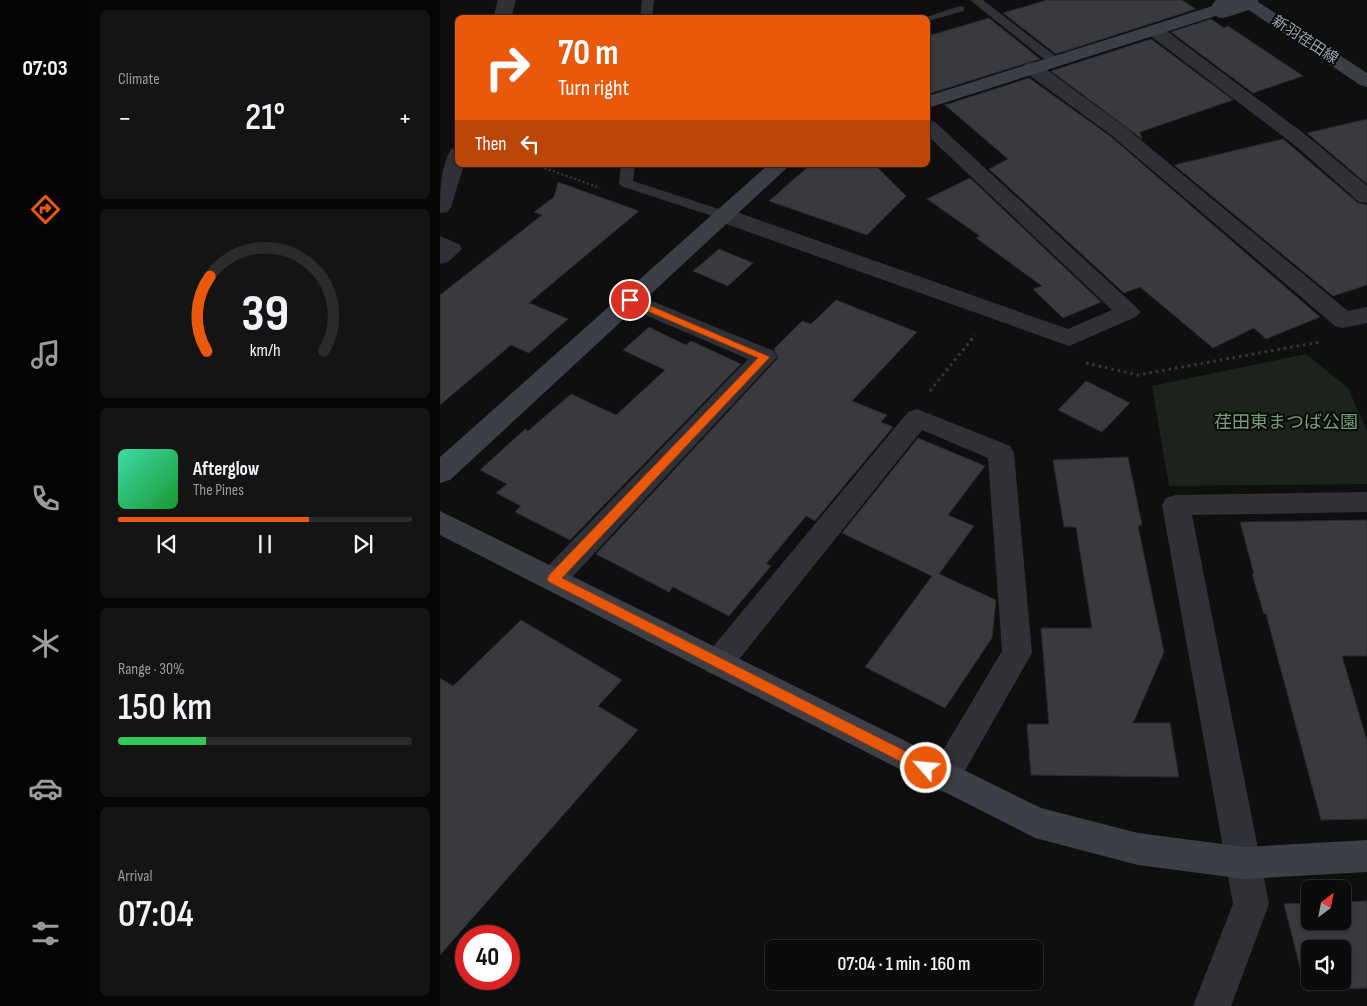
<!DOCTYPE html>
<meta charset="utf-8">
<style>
:root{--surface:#0b0b0c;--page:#141415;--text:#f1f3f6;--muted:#9a9b9d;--line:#2b2b2d;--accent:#ea580c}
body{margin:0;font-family:"Sofia Sans Condensed","Noto Sans JP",sans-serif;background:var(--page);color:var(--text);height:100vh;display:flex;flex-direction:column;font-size:19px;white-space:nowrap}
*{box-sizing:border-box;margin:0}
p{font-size:16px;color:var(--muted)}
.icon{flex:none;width:28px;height:28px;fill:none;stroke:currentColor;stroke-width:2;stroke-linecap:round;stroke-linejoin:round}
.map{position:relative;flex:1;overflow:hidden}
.sheet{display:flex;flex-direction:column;gap:10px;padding:10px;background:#060607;width:350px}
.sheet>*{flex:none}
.top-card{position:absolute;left:15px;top:15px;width:475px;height:152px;border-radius:8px;box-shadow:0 1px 4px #0004,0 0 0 1px var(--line);background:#ea580c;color:#fff;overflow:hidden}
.needle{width:32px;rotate:32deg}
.tools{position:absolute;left:861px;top:880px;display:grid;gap:10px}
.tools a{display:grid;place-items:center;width:50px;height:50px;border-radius:8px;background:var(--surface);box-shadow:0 1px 4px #0004,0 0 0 1px var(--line);font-size:25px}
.speed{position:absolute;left:15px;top:925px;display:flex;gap:10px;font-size:25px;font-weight:700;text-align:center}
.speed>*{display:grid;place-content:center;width:65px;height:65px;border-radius:50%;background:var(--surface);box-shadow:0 1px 4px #0004,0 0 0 1px var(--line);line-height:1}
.speed .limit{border:8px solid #d22;background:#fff;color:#111}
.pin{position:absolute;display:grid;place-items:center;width:42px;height:42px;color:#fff;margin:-21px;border:2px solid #fff;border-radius:50%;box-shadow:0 1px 5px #0007}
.me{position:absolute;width:55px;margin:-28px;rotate:297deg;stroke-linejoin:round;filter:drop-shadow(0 0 4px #0008)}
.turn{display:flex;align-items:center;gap:18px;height:105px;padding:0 20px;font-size:22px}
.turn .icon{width:65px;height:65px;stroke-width:2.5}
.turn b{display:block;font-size:35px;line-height:42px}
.then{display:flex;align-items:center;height:48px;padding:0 20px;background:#0003;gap:10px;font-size:19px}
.big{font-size:38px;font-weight:600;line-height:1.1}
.sheet .tile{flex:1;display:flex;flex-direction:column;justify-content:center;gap:8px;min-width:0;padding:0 18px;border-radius:8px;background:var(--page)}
.sheet .dial{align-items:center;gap:0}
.dial svg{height:130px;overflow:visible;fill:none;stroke:var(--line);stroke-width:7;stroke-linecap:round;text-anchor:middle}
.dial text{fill:var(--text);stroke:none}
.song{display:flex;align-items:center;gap:15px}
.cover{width:60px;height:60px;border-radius:8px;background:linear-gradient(135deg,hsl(160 70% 55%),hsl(130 70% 35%))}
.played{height:5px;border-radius:2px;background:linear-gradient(90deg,var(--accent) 65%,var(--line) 65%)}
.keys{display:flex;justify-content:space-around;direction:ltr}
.heat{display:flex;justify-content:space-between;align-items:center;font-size:28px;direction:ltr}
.charge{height:8px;border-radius:4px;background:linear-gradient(90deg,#34c759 30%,var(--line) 0)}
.trip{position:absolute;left:325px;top:940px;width:278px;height:50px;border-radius:8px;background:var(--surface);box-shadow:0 1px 4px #0004,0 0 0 1px var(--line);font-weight:600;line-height:50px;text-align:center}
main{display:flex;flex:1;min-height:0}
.menu{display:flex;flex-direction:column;width:90px;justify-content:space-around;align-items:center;background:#040405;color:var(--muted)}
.menu .icon{width:35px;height:35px}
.menu .active{color:var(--accent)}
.menu b{font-size:22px;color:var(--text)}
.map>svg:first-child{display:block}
.green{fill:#1b231c}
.building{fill:#383a3e;stroke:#28292c;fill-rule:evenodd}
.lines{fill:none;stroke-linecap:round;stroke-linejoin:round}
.path-far1{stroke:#35383d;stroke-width:2.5;stroke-dasharray:2 2.5;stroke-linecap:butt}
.path{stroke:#35383d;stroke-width:3;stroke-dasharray:2.5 4;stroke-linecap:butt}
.lane{fill:#2f3136;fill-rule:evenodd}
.street{fill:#2f3136;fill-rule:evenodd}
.secondary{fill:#3d3f46;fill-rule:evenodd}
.secondary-bridge{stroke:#3d3f46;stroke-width:20}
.route{fill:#ea580c;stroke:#983908}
.labels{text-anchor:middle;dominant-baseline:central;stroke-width:4;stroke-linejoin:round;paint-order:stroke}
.far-street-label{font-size:15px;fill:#9ea5b3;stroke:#0a0a0b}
.park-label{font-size:18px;fill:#73a075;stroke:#0a0a0b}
</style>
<main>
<nav class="menu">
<b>07:03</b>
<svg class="icon active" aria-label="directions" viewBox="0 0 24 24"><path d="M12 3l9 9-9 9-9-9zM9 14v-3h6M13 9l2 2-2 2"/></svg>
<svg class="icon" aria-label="music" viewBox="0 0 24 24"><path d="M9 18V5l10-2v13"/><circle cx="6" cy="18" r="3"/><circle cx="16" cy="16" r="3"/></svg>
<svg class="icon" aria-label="phone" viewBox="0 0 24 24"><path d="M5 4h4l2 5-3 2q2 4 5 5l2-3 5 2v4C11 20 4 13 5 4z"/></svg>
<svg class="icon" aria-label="climate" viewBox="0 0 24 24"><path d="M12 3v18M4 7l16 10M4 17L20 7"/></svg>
<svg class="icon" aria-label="car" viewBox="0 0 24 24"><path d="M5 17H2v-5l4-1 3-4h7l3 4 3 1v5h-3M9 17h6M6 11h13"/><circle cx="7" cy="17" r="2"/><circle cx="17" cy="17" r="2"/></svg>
<svg class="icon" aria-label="filters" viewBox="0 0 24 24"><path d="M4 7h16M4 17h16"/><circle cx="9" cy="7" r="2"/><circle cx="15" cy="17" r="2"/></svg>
</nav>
<section class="sheet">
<div class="tile"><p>Climate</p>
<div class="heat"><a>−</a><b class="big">21°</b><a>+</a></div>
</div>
<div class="tile dial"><svg viewBox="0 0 100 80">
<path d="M14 69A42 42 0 1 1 86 69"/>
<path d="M14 69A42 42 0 0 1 16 23" stroke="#ea580c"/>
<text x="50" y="56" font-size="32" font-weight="700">39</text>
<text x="50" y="72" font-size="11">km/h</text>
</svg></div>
<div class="tile">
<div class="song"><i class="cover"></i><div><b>Afterglow</b><p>The Pines</p></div></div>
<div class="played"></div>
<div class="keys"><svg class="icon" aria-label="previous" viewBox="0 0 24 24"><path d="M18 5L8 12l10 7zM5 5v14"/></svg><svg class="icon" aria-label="pause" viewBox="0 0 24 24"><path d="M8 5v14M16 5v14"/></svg><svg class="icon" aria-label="next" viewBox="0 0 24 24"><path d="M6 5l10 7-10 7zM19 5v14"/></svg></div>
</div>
<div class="tile"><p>Range · 30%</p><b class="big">150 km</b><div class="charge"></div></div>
<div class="tile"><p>Arrival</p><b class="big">07:04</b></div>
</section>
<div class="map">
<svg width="927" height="1006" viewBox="0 0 927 1006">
<rect width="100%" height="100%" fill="#0f0f10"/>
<polygon class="green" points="866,354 908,388 927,431 927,484 729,486 712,386"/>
<g class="building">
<polygon points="607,0 742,0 756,9 616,54 563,13"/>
<polygon points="549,18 600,59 491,93 488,90 488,36"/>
<polygon points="771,19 784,28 788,26 863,76 813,93 731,32"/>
<polygon points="711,39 793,100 700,132 702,139 611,71"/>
<polygon points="589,78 670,136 880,317 826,339 814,328 773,348 700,287 684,293 549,169 568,159 505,105"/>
<polygon points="927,119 927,184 867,133"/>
<polygon points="843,139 918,203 927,205 927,285 893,296 734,165"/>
<polygon points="370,165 435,165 466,196 427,235 329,201"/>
<polygon points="530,178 661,302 623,318 593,289 602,286 536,238 540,236 487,199"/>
<polygon points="118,182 199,211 89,303 128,319 89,353 71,345 0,405 0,295 102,215 94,212 114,197"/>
<polygon points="279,249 313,263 288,286 253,271"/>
<polygon points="396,300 477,332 412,401 447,415 441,422 453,427 375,521 366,516 326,564 331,566 289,616 233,587 229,592 156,554 338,358 334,349 362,321 371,324"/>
<polygon points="209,327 246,345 251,341 301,364 130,540 75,512 81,506 56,493 67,484 40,470 85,429 88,431 131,394 176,415 225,370 183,350"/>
<polygon points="646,381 690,403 662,432 618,410"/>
<polygon points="478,438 545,466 508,515 534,526 499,574 556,600 552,638 505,708 425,667 492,576 402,533"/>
<polygon points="688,457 702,525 698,526 724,652 693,723 730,723 739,777 591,775 587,724 609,724 601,628 652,628 636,527 624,527 613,460"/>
<polygon points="927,520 927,656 902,656 927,741 927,819 881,820 826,614 824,614 812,574 814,574 800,522"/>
<polygon points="81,620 182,680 158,706 198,730 0,955 0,678 13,686"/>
<path d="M927,901V988L866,991L844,904L870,903V921H902V902ZM870,949H902V981H870Z"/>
</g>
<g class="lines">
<polyline class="path-far1" points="96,165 160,188"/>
<g class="path">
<polyline points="646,363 698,375 880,342"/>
<polyline points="490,391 535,335"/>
</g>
<g class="lane">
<polygon points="202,0 214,0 212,18 200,18"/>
<polygon points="530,0 543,0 618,58 618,64 610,64"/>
<polygon points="520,6 524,7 524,11 488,21 488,18 483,18"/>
<polygon points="181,165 195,165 193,181 288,212 290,215 283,219 278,218 181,186 179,183"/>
</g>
<g class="street">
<polygon points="58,0 76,0 71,18 53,18"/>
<polygon points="714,25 720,26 871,139 927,186 927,203 919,202 857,147 708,34 705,30 708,26"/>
<polygon points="592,62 599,64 685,127 908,311 927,307 927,323 903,328 895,326 671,135 585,72 583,68 585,64"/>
<polygon points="488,120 495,122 696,307 700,312 696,317 629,346 275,220 272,215 275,210 283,208 291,210 628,329 672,310 488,136"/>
<path d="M18,147V165H24L11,207L8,212L0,213C0,191 0,168 11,149Z"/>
<polygon points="0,236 19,244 22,249 8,262 0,264"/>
<polygon points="190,292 334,351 337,357 123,587 113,591 103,587 98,579 103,571 308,359 182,305 178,300 182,295"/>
<polygon points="477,409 570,446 574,453 592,653 515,788 503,792 491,788 487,777 562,651 548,458 482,430 289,672 278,676 267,672 263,663 267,654 468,412"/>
<polygon points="927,492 927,512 752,515 829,904 791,1006 753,1006 793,904 722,505 726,498 736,495"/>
</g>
<g class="secondary">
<polygon points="794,0 815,0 927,73 927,87 920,85"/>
<polygon points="782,3 788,4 791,8 788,12 488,108 488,96"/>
<polygon points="328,165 350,165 10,480 0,483 0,457"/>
<polygon points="0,511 601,808 698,833 805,847 927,840 927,872 805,879 698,865 595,838 0,535"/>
</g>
<polyline class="secondary-bridge" points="782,8 808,0"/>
</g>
<polygon class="route" points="190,297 330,357 122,578 491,764 493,768 491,772 486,774 481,772 109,582 107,579 109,575 318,358 186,302 186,298"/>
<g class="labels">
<g class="far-street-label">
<text transform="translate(865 40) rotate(33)">新羽荏田線</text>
</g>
<g class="park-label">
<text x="846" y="422">荏田東まつば公園</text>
</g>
</g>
</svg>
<div class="tools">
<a><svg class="needle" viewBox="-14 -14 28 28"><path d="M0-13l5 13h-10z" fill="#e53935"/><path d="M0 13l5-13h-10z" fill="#9a9b9d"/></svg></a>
<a><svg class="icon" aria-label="sound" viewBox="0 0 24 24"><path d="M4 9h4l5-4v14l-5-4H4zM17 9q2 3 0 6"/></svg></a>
</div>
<div class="speed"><div class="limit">40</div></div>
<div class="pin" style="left:190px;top:300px;background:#d93025"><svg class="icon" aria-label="arrive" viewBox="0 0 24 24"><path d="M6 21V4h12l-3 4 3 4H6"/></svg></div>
<svg class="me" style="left:486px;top:768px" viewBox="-20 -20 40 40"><circle r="17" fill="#ea580c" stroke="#fff" stroke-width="3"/><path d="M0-11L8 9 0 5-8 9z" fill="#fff"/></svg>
<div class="trip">07:04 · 1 min · 160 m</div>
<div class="top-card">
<div class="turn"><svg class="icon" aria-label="right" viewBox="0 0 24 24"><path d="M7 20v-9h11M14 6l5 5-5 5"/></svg><div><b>70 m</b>Turn right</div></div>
<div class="then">Then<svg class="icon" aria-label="left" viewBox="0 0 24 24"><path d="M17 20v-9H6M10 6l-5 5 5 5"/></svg></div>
</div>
</div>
</main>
